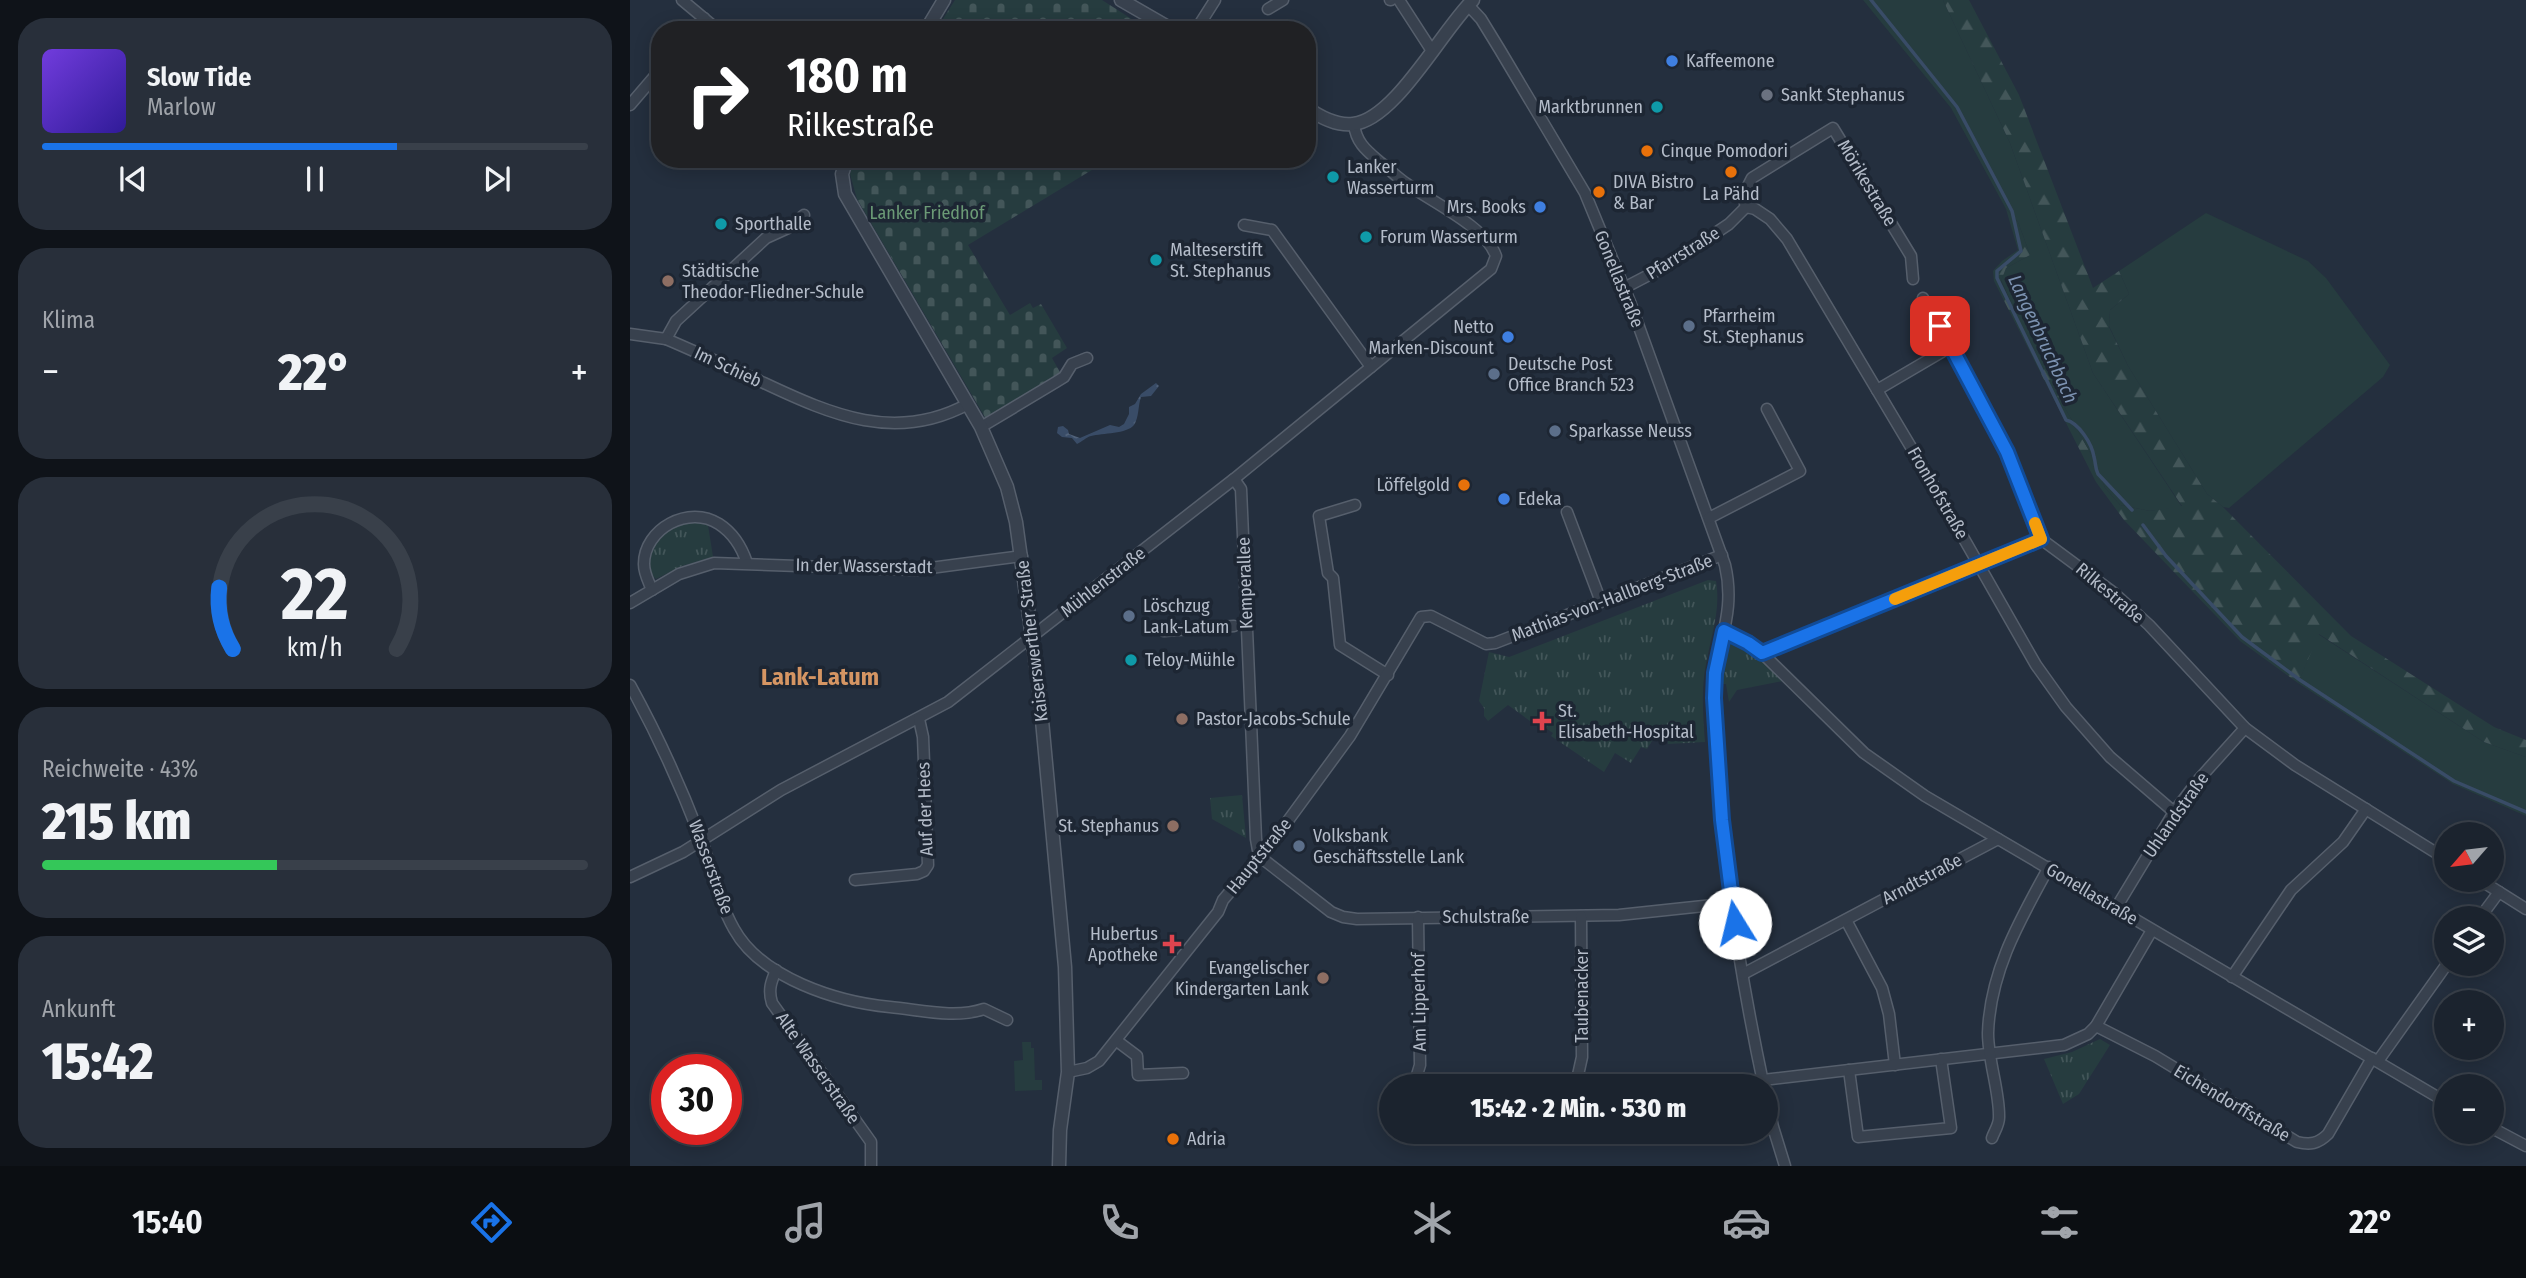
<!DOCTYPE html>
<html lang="de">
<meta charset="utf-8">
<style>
:root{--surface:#1b232e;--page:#282f3a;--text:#f1f3f6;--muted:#a0a4aa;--line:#39404a;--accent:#1a73e8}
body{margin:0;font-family:"Fira Sans Condensed",sans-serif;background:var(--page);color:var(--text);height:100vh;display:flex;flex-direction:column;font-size:26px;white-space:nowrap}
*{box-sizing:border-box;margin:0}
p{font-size:23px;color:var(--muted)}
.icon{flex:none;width:38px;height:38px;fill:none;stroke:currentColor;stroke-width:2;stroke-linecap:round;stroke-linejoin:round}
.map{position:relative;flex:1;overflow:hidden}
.details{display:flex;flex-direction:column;gap:18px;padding:18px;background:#0f1319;width:630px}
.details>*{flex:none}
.guide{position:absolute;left:21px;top:21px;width:665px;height:147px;border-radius:28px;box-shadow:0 4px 18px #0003,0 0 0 2px var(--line);background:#202124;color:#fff;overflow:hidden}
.needle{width:46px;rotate:242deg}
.controls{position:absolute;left:1804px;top:822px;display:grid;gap:14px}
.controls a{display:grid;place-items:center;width:70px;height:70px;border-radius:50%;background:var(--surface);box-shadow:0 4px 18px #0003,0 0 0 2px var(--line);font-size:35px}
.speed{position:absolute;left:21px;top:1054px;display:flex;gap:14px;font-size:35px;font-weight:700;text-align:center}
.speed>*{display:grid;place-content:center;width:91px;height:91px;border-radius:50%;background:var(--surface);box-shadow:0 4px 18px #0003,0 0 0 2px var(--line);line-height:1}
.speed .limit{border:10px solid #d22;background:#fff;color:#111}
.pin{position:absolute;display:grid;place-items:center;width:60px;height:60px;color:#fff;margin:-30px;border-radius:14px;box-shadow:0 4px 10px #0006}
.me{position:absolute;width:77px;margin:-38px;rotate:351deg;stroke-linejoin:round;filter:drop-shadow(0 0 5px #0008)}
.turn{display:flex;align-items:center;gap:24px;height:147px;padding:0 21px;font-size:32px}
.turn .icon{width:91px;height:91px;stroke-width:2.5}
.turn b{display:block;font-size:49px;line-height:60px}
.big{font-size:52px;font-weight:800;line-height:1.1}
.details .tile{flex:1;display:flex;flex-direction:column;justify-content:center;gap:10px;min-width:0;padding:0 24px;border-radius:28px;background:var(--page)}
.details .dial{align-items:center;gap:0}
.dial svg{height:182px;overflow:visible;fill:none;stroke:var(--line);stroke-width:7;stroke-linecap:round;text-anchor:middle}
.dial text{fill:var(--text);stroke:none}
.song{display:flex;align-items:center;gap:21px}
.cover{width:84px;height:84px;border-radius:10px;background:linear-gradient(135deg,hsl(260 70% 55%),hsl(250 70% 35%))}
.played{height:7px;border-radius:4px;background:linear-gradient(90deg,var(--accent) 65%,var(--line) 65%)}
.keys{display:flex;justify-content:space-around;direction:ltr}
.heat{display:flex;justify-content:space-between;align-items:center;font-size:38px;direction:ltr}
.charge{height:10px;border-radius:5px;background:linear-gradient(90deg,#34c759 43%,var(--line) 0)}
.trip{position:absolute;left:749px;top:1074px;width:399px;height:70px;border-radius:35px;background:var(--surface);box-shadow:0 4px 18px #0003,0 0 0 2px var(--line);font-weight:800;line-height:70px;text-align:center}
.dock{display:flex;height:112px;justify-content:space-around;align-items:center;background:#0b0e12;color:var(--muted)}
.dock .icon{width:49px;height:49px}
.dock .active{color:var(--accent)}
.dock b{font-size:32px;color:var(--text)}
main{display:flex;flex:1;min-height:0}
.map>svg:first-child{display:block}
.grass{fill:#263c3f}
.forest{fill:url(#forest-firs)}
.cemetery{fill:url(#cemetery-stones)}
.park{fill:url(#park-tufts)}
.water{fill:url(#water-ripples)}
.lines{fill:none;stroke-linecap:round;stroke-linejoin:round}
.stream{stroke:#394c67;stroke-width:3.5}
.minor-casing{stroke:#565f6c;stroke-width:13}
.tertiary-casing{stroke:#565f6c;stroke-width:15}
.minor{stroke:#38414e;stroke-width:10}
.tertiary{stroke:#38414e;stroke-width:12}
.route-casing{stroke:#114b97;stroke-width:18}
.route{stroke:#1a73e8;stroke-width:12}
.slow{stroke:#f59e0b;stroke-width:12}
.shop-dot{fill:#3f7fe0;stroke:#1d2633;stroke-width:2.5}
.worship-dot{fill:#6b7280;stroke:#1d2633;stroke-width:2.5}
.culture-dot{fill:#0f9aa8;stroke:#1d2633;stroke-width:2.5}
.food-dot{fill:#e8710a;stroke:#1d2633;stroke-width:2.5}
.education-dot{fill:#8d6e63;stroke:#1d2633;stroke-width:2.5}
.service-dot{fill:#5c6f8a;stroke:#1d2633;stroke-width:2.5}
.health-dot{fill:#e0444e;stroke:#1d2633;stroke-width:2.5}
.labels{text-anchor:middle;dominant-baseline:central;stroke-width:7;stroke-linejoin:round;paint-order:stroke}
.poi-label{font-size:18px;fill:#b4bcc9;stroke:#1d2633;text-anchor:start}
.street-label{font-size:18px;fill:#b4bcc9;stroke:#1d2633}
.park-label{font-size:18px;fill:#6b9a76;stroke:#1d2633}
.water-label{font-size:19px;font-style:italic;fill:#7c92b1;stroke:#1d2633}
.district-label{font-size:24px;font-weight:bold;fill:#d59563;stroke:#1d2633}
</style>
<main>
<section class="details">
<div class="tile">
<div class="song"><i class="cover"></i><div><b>Slow Tide</b><p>Marlow</p></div></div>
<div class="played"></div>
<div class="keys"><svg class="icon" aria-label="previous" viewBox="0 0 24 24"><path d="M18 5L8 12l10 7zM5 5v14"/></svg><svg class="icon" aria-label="pause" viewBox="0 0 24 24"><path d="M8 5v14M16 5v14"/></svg><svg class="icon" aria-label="next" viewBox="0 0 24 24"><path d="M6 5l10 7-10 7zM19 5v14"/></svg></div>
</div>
<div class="tile"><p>Klima</p>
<div class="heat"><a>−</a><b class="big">22°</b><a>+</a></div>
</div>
<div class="tile dial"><svg viewBox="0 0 100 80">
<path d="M14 69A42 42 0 1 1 86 69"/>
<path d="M14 69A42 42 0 0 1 8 42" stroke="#1a73e8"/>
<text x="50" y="56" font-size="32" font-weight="700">22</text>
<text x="50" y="72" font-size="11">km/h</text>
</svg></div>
<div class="tile"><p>Reichweite · 43%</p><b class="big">215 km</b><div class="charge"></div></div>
<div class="tile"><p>Ankunft</p><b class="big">15:42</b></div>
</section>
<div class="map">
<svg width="1896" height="1166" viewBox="0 0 1896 1166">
<defs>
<pattern id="forest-firs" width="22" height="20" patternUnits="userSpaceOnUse" patternTransform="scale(1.75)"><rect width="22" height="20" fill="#263c3f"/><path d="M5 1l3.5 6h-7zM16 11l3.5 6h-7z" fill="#435659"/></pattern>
<pattern id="cemetery-stones" width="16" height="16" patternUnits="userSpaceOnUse" patternTransform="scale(1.75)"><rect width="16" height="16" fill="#263c3f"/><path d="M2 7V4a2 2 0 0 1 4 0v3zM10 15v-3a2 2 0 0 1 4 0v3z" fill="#435659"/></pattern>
<pattern id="park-tufts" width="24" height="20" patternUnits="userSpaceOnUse" patternTransform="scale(1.75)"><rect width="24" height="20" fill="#263c3f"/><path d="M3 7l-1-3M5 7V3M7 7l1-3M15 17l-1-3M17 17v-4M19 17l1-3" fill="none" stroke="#435659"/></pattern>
<pattern id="water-ripples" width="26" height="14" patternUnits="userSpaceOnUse" patternTransform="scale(1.75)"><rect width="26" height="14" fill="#394c67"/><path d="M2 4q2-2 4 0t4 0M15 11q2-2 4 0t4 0" fill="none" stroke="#53647b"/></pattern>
</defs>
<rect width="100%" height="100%" fill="#242f3e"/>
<g class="grass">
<path d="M1233,0H1313L1380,143L1463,373L1552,507L1520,511L1490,505L1475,488L1462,456L1422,385V366C1395,348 1385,309 1371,280L1376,268L1400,255L1388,222L1376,209L1321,108Z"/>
<polygon points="1576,213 1678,261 1696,278 1760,365 1753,377 1599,508 1593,507 1577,494 1498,366 1479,326 1480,310 1499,294 1489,271"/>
<polygon points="1688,634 1854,742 1896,757 1896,816 1823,784 1668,683"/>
<polygon points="392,1042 401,1042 401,1048 404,1048 405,1080 412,1080 412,1090 385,1091 384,1061 393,1060"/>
</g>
<path class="forest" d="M1313,0H1339L1389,95L1463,288L1489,271L1499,294L1480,310L1479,327L1498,366L1577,494L1593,507L1721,636L1864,727L1896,740V757L1854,742L1689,634L1668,683L1610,641L1494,520L1466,482L1364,281L1363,271L1372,261L1388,250L1376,209L1388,222L1400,255L1376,268L1371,281C1385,309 1395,348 1422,366V385L1462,456L1475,488L1490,505L1520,511L1552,506L1463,373L1380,143Z"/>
<g class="cemetery">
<polygon points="325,0 472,0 519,30 306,30"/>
<polygon points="225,159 480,159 338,245 380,315 400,303 403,308 411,304 437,348 422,358 431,374 356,419 227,199 220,174"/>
</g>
<g class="park">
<path d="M61,522L78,525L83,557L52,566L26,579C7,564 28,536 44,527C49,524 55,523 61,522Z"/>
<path d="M1078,580L1086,581C1091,610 1081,636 1076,664C1071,689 1073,716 1075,742L1038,744L1037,732L1026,734L1017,749L1011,747L1001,763L985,753L974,772L921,736L923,733L902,719L900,721L878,705L858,721L854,716V708L849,701L859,652L879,657Z"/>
<path d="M1104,642C1124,647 1140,666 1153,681L1107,690L1099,702L1096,684H1092L1098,645Z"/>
<polygon points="612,795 616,838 582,819 580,798"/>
<polygon points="1470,1039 1480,1045 1449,1094 1433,1104 1414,1059 1442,1052"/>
</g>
<path class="water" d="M526,383L529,386L521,396L511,397C508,405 509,418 504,425C497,434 472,433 461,436C456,437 452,442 447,444L442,438L432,437L427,433L428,427L433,426L438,430L439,434L450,438L480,425L489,427L494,424L499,414V407L505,404L511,394Z"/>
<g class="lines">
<g class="stream">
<path d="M1241,0L1327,107L1382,211L1391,251L1367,271V278L1436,420C1449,423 1462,444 1464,457C1466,464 1465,468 1468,474L1502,510"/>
<polyline points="1513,525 1536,556 1612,637 1670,680 1824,781 1896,812"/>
</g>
<defs>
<g id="minor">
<polyline points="52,0 88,30"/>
<polyline points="760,0 761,0"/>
<polyline points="769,0 802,51"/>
<path d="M838,5L851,19L870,50L955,193L1000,302L1095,565C1107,616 1084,647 1084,696C1086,826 1107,960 1134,1087"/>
<polyline points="638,9 653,0"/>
<polyline points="64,30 74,18"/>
<polyline points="566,30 585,0"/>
<polyline points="0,105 30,70"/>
<polyline points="204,159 214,164"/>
<polyline points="1116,207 1113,196 1122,178 1203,128 1281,256 1283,279"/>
<path d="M174,215L158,228L136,238L46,321L36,339C69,353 101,368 134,383C202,415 266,443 338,404"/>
<polyline points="614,225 642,230 741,367"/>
<polyline points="994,288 1038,265 1099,224 1116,207 1125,209 1140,219 1157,239 1297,474 1406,665 1436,707 1480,757 1544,812"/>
<polyline points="1293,298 1322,346 1377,452 1411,539"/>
<polyline points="0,334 36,339"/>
<polyline points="1247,390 1322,346"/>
<polyline points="351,427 426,382 434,377 442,364 457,358"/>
<polyline points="604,479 611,489 626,839 629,856"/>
<polyline points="725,505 689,516 698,573 703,578 710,645 758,675"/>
<polyline points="937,512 971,602"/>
<polyline points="1079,518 1170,471 1137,409"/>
<path d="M22,590C19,582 14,574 14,564C14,529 59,504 89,524C103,533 112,548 117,563"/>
<polyline points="0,603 49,574 84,563 285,570 392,556"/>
<polyline points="534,631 604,626"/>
<polyline points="1094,631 1132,653 1411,539 1484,593 1519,625 1615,728 1665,765 1816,859"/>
<polyline points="1132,653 1234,753 1295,796 1816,1102"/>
<path d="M0,685C27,734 49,782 69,834C82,865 87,899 104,929C131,978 207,1002 260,1007C291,1010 325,1019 354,1009L377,1020"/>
<polyline points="629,856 701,912 713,917 727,919 989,915 1102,903"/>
<path d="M0,877L53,852L151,790L318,702L604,479L861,269L866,256C856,227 802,202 777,184C768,178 760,170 751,163C737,151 726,143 724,124"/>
<polyline points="225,880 287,874 294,871 298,865 293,737 289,719"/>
<polyline points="1850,880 1896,909"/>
<polyline points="1486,908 1544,812 1570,778 1615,728"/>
<polyline points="1849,919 1869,892"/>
<polyline points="1216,920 1252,988 1259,1014 1265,1065"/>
<path d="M146,970C141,982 138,990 142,1003L241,1142V1166"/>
<polyline points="1113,974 1368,839"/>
<polyline points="1602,977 1661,890 1713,842 1736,809"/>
<path d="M1466,1026L1525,1056L1667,1142C1680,1145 1688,1144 1698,1134L1742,1058"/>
<polyline points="487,1041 507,1056 508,1075 553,1073"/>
<polyline points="1748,1061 1817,964"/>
<polyline points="1219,1070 1228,1137 1321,1128 1311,1059"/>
<polyline points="438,1072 457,1068 469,1061 588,912 593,900 649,833 720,736 791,617 801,616 856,644 865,643 1092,555"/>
<polyline points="948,1075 952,1057 951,916"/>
<polyline points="1133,1080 1434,1045 1458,1034 1466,1026 1522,930"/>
<polyline points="784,1085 790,1065 788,917"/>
<polyline points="1136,1094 1143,1127 1155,1166"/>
<polyline points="1862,1128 1896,1146"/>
<path d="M1362,1138C1364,1132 1369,1125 1369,1118C1370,1093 1358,1061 1358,1033C1360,971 1390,920 1419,867"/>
</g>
<g id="tertiary">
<polyline points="491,0 543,30"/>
<polyline points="296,30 314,0"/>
<path d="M677,108C690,117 707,126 723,124C765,120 812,30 843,0"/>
<polyline points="217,159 212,174 215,194 351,427 377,487 386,522 409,688 435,967 438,1072 430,1130 429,1166"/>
</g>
</defs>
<use href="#minor" class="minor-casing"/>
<use href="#tertiary" class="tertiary-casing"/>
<use href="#minor" class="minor"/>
<use href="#tertiary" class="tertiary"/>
</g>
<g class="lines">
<defs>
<polyline id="route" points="1105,923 1092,820 1084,698 1085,673 1094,631 1118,643 1132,653 1411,539 1377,452 1310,326"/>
</defs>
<use href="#route" class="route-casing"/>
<use href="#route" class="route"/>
<polyline class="slow" points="1265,599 1411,539 1405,523"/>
</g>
<g class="shop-dot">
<circle cx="1042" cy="61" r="7"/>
<circle cx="910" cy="207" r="7"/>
<circle cx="878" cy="337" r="7"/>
<circle cx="874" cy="499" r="7"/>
</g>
<circle class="worship-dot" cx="1137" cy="95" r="7"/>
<g class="culture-dot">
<circle cx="1027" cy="107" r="7"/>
<circle cx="703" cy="177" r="7"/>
<circle cx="91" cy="224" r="7"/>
<circle cx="736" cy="237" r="7"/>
<circle cx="526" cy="260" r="7"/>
<circle cx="501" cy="660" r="7"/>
</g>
<g class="food-dot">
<circle cx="1017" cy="151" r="7"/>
<circle cx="1101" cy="172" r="7"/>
<circle cx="969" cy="192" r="7"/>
<circle cx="834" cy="485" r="7"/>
<circle cx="543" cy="1139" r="7"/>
</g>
<g class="education-dot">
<circle cx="38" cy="281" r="7"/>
<circle cx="552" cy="719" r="7"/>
<circle cx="543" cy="826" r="7"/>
<circle cx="693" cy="978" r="7"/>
</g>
<g class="service-dot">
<circle cx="1059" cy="326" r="7"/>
<circle cx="864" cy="374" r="7"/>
<circle cx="925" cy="431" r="7"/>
<circle cx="499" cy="616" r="7"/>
<circle cx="669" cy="846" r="7"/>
</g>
<g class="health-dot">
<path d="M908.5 710.5h7v7h7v7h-7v7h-7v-7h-7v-7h7z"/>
<path d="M538.5 933.5h7v7h7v7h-7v7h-7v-7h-7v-7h7z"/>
</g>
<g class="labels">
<g class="poi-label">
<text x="1056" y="61">Kaffeemone</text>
<text x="1151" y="95">Sankt Stephanus</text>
<text x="1013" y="107" text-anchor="end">Marktbrunnen</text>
<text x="1031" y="151">Cinque Pomodori</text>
<text x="717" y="167">Lanker<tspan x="717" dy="21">Wasserturm</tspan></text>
<text x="983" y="182">DIVA Bistro<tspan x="983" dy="21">&amp; Bar</tspan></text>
<text x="1101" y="194" text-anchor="middle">La Pähd</text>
<text x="896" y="207" text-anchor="end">Mrs. Books</text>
<text x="105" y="224">Sporthalle</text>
<text x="750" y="237">Forum Wasserturm</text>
<text x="540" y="250">Malteserstift<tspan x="540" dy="21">St. Stephanus</tspan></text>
<text x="52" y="271">Städtische<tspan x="52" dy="21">Theodor-Fliedner-Schule</tspan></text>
<text x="1073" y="316">Pfarrheim<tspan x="1073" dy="21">St. Stephanus</tspan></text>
<text x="864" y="327" text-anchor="end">Netto<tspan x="864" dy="21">Marken-Discount</tspan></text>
<text x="878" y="364">Deutsche Post<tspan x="878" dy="21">Office Branch 523</tspan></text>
<text x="939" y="431">Sparkasse Neuss</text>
<text x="820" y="485" text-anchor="end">Löffelgold</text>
<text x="888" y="499">Edeka</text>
<text x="513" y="606">Löschzug<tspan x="513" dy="21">Lank-Latum</tspan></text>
<text x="515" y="660">Teloy-Mühle</text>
<text x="928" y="711">St.<tspan x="928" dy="21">Elisabeth-Hospital</tspan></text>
<text x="566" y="719">Pastor-Jacobs-Schule</text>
<text x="529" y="826" text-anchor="end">St. Stephanus</text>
<text x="683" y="836">Volksbank<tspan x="683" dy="21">Geschäftsstelle Lank</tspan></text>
<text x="528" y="934" text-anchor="end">Hubertus<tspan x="528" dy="21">Apotheke</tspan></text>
<text x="679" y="968" text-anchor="end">Evangelischer<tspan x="679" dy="21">Kindergarten Lank</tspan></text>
<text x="557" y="1139">Adria</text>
</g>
<g class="street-label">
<text transform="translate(1237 183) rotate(59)">Mörikestraße</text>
<text transform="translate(1053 253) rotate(-32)">Pfarrstraße</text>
<text transform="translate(989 279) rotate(68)">Gonellastraße</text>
<text transform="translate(98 367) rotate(25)">Im Schieb</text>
<text transform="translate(1308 493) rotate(60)">Fronhofstraße</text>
<text transform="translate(234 566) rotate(1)">In der Wasserstadt</text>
<text transform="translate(473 582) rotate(-38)">Mühlenstraße</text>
<text transform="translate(615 583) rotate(-92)">Kemperallee</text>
<text transform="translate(1480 593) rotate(40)">Rilkestraße</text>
<text transform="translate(982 598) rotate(-21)">Mathias-von-Hallberg-Straße</text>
<text transform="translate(402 641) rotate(-97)">Kaiserswerther Straße</text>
<text transform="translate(295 809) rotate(-92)">Auf der Hees</text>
<text transform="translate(1546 815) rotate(-55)">Uhlandstraße</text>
<text transform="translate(629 856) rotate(-51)">Hauptstraße</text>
<text transform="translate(81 867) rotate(70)">Wasserstraße</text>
<text transform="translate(1292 879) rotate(-28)">Arndtstraße</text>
<text transform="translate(1462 894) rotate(31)">Gonellastraße</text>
<text x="856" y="917">Schulstraße</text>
<text transform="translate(952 996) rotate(-90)">Taubenacker</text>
<text transform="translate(789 1002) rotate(-91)">Am Lipperhof</text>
<text transform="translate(188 1068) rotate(55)">Alte Wasserstraße</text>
<text transform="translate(1602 1103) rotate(31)">Eichendorffstraße</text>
</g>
<g class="park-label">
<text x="297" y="213">Lanker Friedhof</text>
</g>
<g class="water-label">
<text transform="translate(1413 339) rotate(65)">Langenbruchbach</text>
</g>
<g class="district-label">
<text x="190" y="677">Lank-Latum</text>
</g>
</g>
</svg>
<div class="controls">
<a><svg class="needle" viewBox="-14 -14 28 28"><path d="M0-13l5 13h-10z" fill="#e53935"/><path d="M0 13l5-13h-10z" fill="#a0a4aa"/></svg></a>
<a><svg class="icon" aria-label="layers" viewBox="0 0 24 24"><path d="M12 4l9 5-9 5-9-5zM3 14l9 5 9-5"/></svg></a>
<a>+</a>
<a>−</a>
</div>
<div class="speed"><div class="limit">30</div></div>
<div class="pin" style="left:1310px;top:326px;background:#d93025"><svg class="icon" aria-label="arrive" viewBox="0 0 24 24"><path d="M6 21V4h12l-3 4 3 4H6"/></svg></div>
<svg class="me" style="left:1105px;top:923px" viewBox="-20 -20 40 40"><circle r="19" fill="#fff"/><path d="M0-13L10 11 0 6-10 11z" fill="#1a73e8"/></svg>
<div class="trip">15:42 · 2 Min. · 530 m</div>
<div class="guide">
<div class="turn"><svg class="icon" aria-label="right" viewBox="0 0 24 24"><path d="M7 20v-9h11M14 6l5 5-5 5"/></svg><div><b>180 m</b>Rilkestraße</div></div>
</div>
</div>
</main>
<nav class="dock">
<b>15:40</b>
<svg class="icon active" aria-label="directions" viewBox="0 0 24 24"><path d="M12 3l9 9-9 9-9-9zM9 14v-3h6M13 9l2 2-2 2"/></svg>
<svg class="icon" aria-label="music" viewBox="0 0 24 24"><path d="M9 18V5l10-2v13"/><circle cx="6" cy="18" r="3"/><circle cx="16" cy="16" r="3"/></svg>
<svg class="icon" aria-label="phone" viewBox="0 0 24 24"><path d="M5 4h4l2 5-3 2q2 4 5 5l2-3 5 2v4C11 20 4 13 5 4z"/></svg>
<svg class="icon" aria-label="climate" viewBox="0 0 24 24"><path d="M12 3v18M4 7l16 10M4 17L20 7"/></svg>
<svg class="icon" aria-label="car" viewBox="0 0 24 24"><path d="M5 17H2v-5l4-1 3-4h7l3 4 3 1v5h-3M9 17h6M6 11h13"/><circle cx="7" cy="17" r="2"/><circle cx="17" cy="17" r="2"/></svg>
<svg class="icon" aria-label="filters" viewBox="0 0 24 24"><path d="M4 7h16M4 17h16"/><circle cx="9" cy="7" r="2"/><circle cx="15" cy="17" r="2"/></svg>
<b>22°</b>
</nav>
